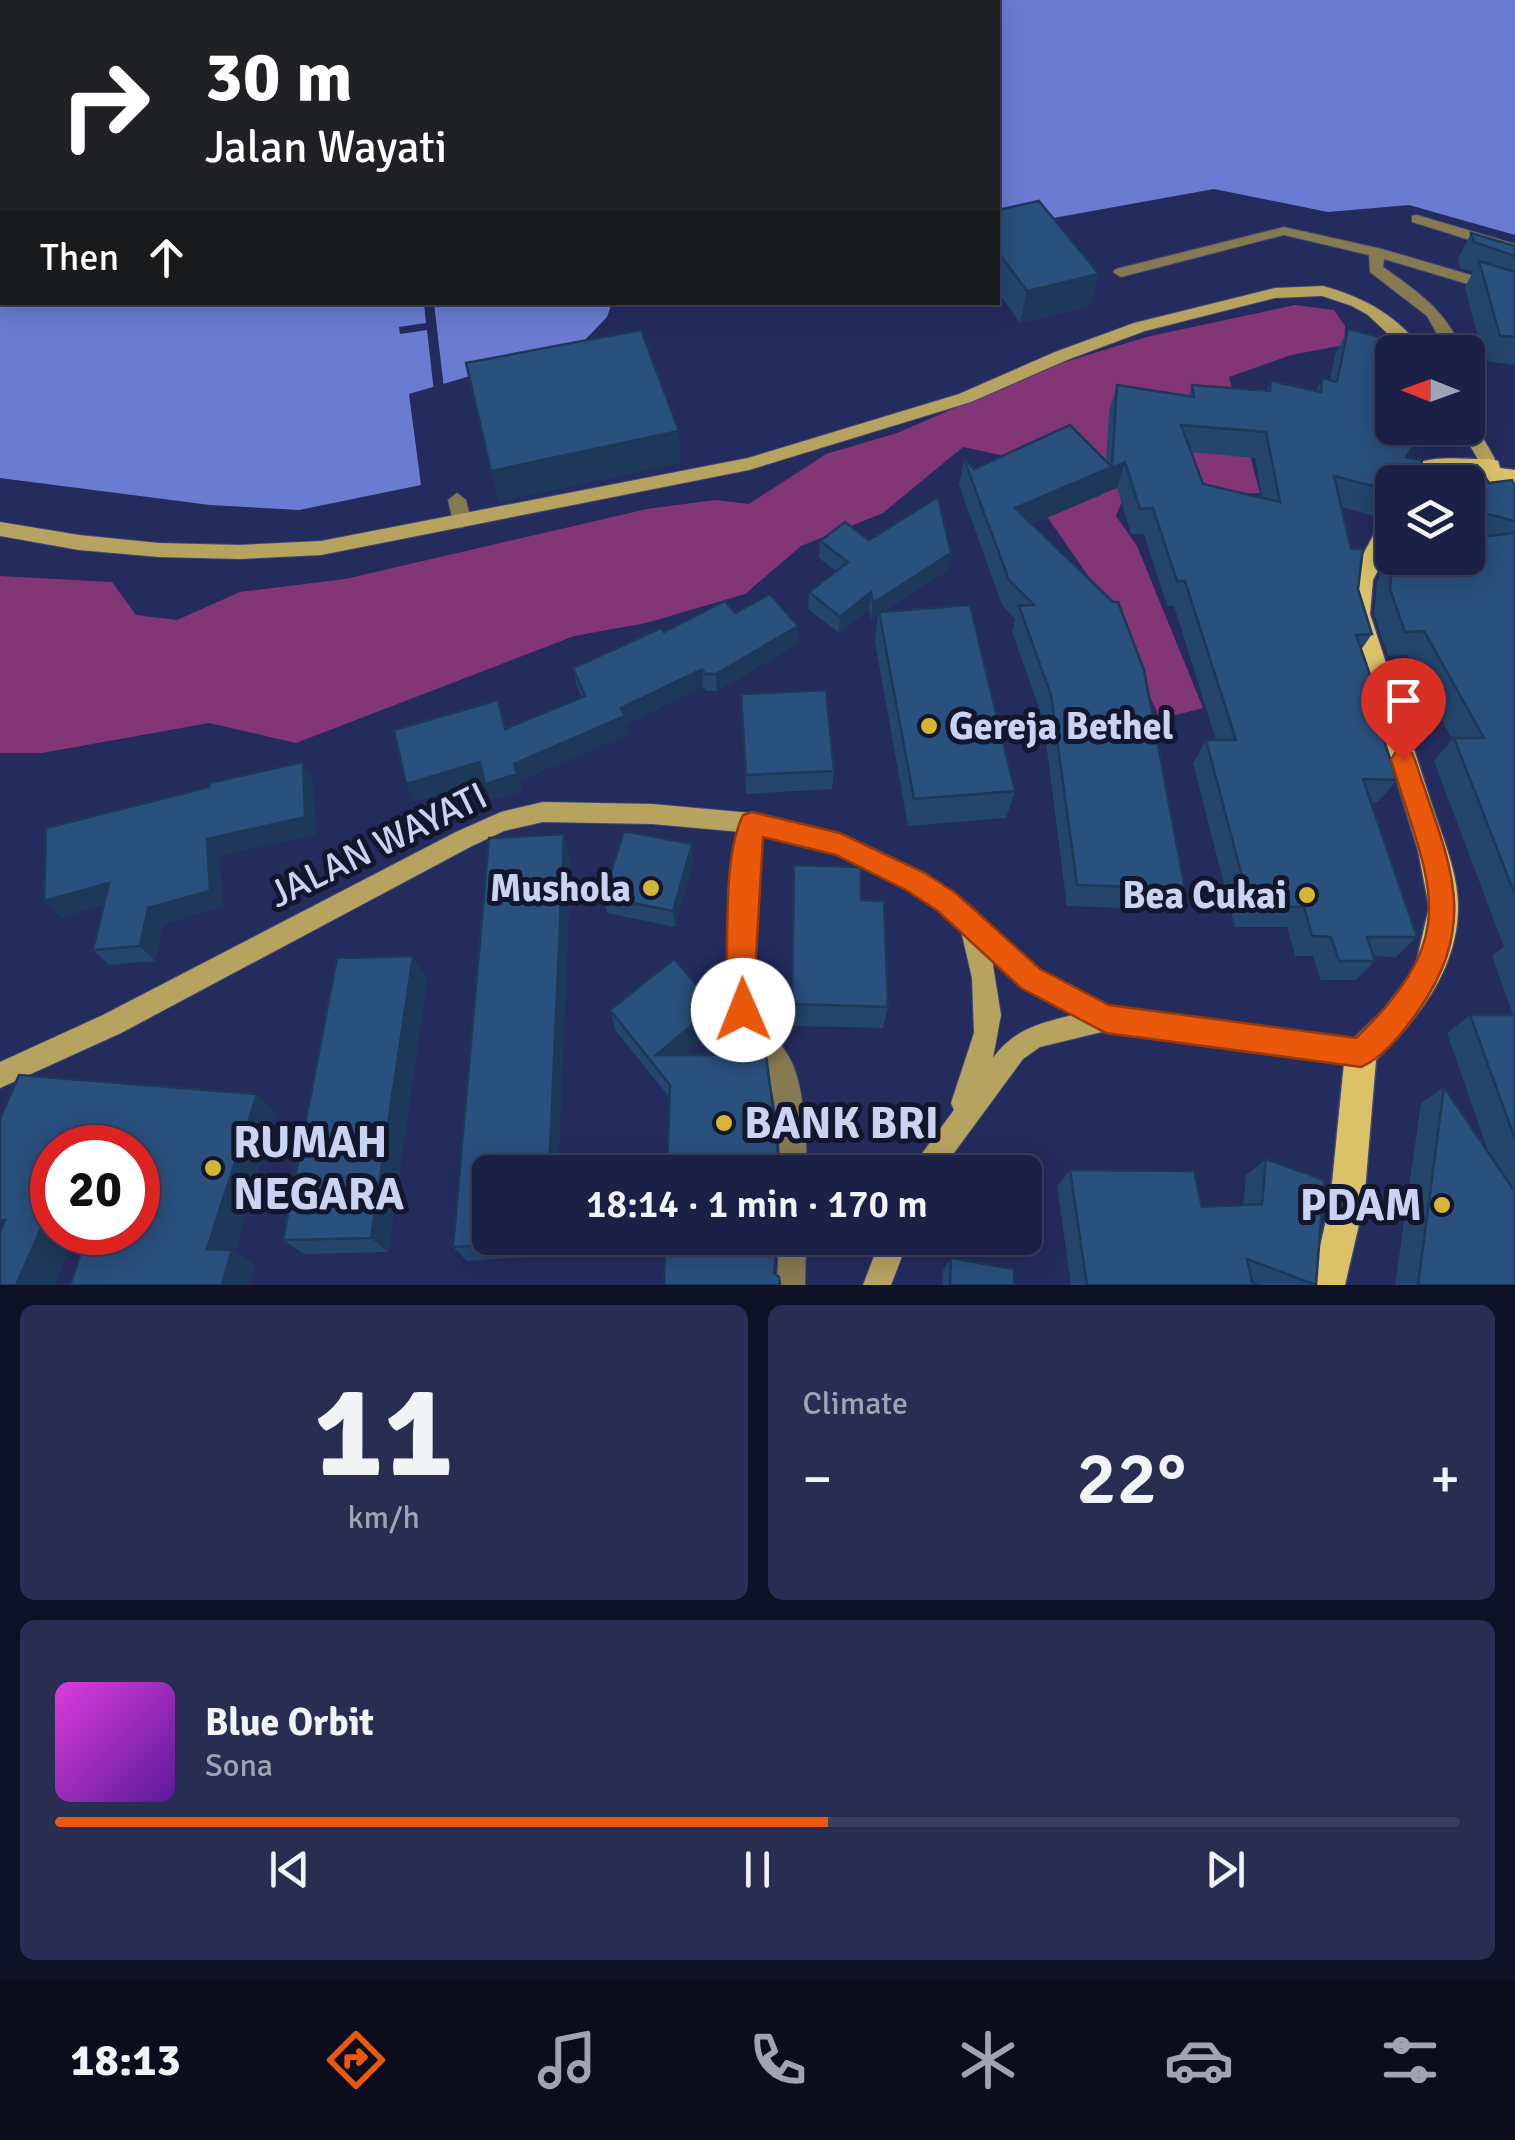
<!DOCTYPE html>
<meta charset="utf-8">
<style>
:root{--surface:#1b2046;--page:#282d51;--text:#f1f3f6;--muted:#a0a3b3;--line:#393e5f;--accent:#ea580c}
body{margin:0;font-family:Signika,sans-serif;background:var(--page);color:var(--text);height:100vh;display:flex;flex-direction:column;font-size:38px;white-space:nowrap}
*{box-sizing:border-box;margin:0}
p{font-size:32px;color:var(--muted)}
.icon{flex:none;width:55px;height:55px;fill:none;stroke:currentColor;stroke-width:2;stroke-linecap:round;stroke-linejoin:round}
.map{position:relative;height:1285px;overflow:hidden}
.side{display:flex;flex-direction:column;gap:20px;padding:20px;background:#0f1226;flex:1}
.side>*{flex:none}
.banner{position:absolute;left:0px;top:0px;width:1000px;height:305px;box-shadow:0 5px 25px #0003,0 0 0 2px var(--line);background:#202124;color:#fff;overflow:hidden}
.needle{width:65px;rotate:271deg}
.fabs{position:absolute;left:1375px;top:335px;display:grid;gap:20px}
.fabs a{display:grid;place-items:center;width:110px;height:110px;border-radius:15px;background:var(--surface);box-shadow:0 5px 25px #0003,0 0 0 2px var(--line);font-size:50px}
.speed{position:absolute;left:30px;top:1125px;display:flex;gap:20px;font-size:50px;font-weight:700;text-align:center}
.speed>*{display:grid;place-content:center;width:130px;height:130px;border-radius:50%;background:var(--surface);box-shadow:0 5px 25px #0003,0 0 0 2px var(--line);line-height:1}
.speed .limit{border:15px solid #d22;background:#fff;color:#111}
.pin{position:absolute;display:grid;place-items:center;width:85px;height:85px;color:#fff;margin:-102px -42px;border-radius:50% 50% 50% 0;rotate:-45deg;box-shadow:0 0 10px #0007}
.pin .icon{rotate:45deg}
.me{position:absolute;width:110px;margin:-55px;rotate:359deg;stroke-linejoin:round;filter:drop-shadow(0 0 8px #0008)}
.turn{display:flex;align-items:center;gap:35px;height:210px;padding:0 40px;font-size:45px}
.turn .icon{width:130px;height:130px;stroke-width:2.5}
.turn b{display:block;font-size:70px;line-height:85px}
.then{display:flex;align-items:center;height:95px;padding:0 40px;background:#0003;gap:20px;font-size:38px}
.big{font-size:75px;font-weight:600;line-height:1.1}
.side .card{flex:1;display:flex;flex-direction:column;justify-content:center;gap:15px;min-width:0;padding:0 35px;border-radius:15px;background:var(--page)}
.side .dial{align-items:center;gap:0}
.dial b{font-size:130px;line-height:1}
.song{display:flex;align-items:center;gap:30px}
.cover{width:120px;height:120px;border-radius:15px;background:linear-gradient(135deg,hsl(300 70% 55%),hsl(270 70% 35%))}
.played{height:10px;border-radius:5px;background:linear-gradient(90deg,var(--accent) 55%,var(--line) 55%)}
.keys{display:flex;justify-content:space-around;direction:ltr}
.heat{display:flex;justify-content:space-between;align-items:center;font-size:55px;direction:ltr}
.side .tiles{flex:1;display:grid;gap:20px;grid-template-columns:1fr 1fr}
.card:last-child{grid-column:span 2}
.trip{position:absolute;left:472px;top:1155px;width:570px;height:100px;border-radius:15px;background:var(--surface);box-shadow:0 5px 25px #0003,0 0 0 2px var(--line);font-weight:600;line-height:100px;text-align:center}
.tabs{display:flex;height:160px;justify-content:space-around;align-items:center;background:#0b0d1c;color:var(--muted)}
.tabs .icon{width:70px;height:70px}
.tabs .active{color:var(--accent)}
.tabs b{font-size:45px;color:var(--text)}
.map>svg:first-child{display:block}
.forest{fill:#823676}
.water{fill:#6b7bd2}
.pier{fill:#242b5d}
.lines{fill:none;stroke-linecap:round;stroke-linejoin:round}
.lane-casing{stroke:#3f4675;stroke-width:2}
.secondary-casing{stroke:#3f4675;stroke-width:2}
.primary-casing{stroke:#3f4675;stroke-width:3}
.lane{fill:#867a51;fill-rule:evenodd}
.secondary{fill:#b6a35f;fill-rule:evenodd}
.primary{fill:#dbc269;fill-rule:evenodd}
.wall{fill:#24456c;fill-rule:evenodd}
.shaded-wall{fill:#1d3858}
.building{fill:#2a507e;stroke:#1d3858;stroke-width:2.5;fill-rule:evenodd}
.route{fill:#ea580c;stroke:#983908;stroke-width:2.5}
.poi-dot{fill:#d6b534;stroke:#13172d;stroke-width:4}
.labels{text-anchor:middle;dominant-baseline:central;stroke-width:10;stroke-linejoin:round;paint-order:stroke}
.poi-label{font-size:38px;font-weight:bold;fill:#cbd3f3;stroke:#13172d;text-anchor:end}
.street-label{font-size:38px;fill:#cbd3f3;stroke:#13172d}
.near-poi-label{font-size:45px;font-weight:bold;fill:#cbd3f3;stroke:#13172d;text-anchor:start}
</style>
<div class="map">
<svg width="1515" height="1285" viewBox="0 0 1515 1285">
<rect width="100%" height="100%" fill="#242b5d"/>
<polygon class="forest" points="1295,305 1334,310 1345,326 1344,345 1291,355 1229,377 1260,493 1122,501 1116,516 1137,546 1203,708 1160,719 1109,606 1005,456 963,447 883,513 801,546 745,594 646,623 574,636 296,743 209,723 42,753 0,753 0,576 112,582 136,615 177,620 240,592 345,579 647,509 715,500 749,504 826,454 897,433 1049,367 1146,337"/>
<polygon class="water" points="0,0 1515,0 1515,235 1409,205 1328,212 1214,189 998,228 998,2 2,2 2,302 612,303 607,317 582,343 409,394 421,485 299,510 210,505 0,478"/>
<polygon class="pier" points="424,303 434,303 444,389 434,392 427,330 400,334 399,327 426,323"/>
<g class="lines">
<defs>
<g id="lane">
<polygon points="1417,215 1515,244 1515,254 1412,222 1412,216"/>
<path d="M1284,227L1382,249L1515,288V298L1384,259L1383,267C1418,292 1447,311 1463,352H1447L1427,316L1370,272L1369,255L1284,235L1121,277L1113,272L1116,269Z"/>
<polygon points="457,493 466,500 471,521 462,528 453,521 448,500"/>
<path d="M752,813L760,816L763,823L756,865L753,1000C762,1024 780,1039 791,1061C805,1089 806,1141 807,1172H781L778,1124L769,1073L741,1034L729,1000L734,865L744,816Z"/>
<polygon points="779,1238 806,1238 805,1285 777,1285"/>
</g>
<g id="secondary">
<path d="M1323,286C1364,297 1400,317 1424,352H1407L1368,315L1352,306L1322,296L1275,298L1145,331L1067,360L971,402L749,470L321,555L240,559L159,557L79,550L0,536V522L79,535L159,543L240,545L321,541L748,458L959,394L1055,352L1134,323L1275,288Z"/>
<polygon points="1468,420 1474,422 1495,459 1492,463 1486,465 1480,463 1460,428 1468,428"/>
<path d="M543,802L652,804L752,813L840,834L923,875L956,895L1039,970L1109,1007L1361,1040L1370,1044L1374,1053L1370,1062L1361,1066L1106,1031L1040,1047L1023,1059L940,1172H911L915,1163L954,1110L951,1103L974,1033L972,978L961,931L940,911L907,889L836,853L752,833L652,824L543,822L504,831L472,846L121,1033L0,1088V1062L103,1015L456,832L501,812ZM992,959L1021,986L1073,1015C1040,1023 1014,1029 993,1058L1001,1015Z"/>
<polygon points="881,1238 909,1238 891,1285 863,1285"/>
</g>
<g id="primary">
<path d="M1490,459L1498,461L1500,468L1515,470V486L1487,482L1484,475L1423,476L1418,482H1395C1414,450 1456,460 1490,459Z"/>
<path d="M1392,513V543L1373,580L1370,614C1391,678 1411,741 1432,805C1442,836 1459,875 1458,909C1457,970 1418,1019 1376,1060L1364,1203L1345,1285H1311L1330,1203L1345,1053L1350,1042L1385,1008L1415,968L1429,907L1418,850L1346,614L1349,580L1384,516Z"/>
</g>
</defs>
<use href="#lane" class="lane-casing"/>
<use href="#secondary" class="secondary-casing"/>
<use href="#primary" class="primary-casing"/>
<use href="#lane" class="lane"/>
<use href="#secondary" class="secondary"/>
<use href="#primary" class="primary"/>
</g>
<g class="wall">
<polygon points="998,210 1099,274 1090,306 1020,323 998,292"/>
<polygon points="1471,233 1515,246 1515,365 1484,361 1465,287 1473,272 1460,268 1458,259"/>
<path d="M1348,329L1426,433L1411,458L1420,471L1515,486V1285H1395L1421,1103L1444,1087L1489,1154L1447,1033L1470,1015H1513L1492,956L1504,947L1434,761L1452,739L1407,655L1388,656L1374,614L1377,581L1392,554V558H1468V482H1392V511L1379,517L1341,507L1358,589L1372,634L1361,650L1388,726L1382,734L1397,780L1378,802H1371L1417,937L1396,957L1374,956L1375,961L1356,980H1321L1313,956H1295L1287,927H1235L1193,763L1206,740H1216L1174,606H1167L1144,534H1131L1117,488L1104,493V491L1103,494L1032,524L1185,889L1172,910L1067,906L1043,719L1012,632L1015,619L1002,605L959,485L964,459L974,469L1106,462L1109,411L1117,385L1188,396L1192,385L1267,390L1271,381L1316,391L1322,378L1330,380L1335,355ZM1191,452L1255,458L1262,498L1203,484Z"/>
<polygon points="869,540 948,570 885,611 1015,791 1006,818 908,826 875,642 878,615 871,620 869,609 839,633 808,609 809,592 836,571 819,558 820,541"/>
<polygon points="735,613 798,626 798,644 717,691 706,691 703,687 626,724 628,734 519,781 522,791 491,800 484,780 414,801 406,784 506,728 581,697 577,686 573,668 664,632"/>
<polygon points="741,694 834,771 832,789 746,794"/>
<polygon points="313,780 316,834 219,856 223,906 163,924 155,961 109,965 93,950 103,905 61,917 44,901"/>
<polygon points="571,860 558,1172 490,1172 490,1238 556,1238 555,1255 467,1261 453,1247"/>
<polygon points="693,862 675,927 607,913 603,897"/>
<polygon points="794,865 861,900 888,1007 883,1028 791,1026"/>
<polygon points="427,979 388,1252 304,1254 283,1240"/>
<polygon points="610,1010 716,1026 682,1055 670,1098 616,1031"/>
<polygon points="1266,1159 1316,1285 1261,1285 1252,1282 1253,1285 1071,1285 1057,1186 1070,1170 1202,1207 1243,1205 1246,1175"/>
<polygon points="951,1258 1014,1285 942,1285 943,1270"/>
</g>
<g class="shaded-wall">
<polygon points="1099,274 1090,306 1020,323 1027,291"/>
<polygon points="679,431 681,463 499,502 491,471"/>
<polygon points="1426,433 1410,459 1404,462 1419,436"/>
<polygon points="1125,462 1117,488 1104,493 1112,468"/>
<polygon points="1112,467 1103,494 1008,534 1015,508"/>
<polygon points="1392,495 1392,511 1379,517"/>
<polygon points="951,553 948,570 871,620 873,603"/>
<polygon points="871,592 869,609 839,633 840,617"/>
<polygon points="798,626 798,644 717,691 716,674"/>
<polygon points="702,669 703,687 626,724 628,734 519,781 522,791 491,800 485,784 514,764 621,708"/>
<polygon points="303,762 313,780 316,834 219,856 223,906 163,924 155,961 140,946 148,908 207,839"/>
<polygon points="480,762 486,779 414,801 406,784"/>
<polygon points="564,834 571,860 558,1172 549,1172"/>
<polygon points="692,844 693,862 675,927 673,911"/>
<polygon points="109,883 124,899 61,917 44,901"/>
<polygon points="413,956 427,979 388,1252 371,1238"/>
<polygon points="715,1006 716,1026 661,1073 656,1055"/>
<polygon points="257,1094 277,1113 235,1252 255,1264 249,1285 222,1285 207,1249"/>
<polygon points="52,1204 52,1232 77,1232 54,1285 16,1285"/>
<polygon points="546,1238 556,1238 555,1255 546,1241"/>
</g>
<g class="building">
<polygon points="1039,201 1099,274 1027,291 998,252 998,210"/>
<polygon points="1471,233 1515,246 1515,256 1474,242"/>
<polygon points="1479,261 1515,272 1515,337 1500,336"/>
<path d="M1348,329L1414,345L1420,352H1392V428H1427L1426,433L1419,436L1406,457L1422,460L1420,471L1477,465L1489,483L1512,480L1515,486V521L1468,509V482H1392V491L1334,476L1351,549L1363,548L1358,589L1372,634L1356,635L1388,726L1379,725L1397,780L1363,779L1417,937H1367L1375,961H1339L1331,937L1312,936L1304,907H1250L1206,740H1236L1185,581H1177L1153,508L1140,509L1125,462L1112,468L1117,385L1194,397L1192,385L1270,391L1271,381L1321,392L1322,378L1337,382ZM1181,425L1266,432L1280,502L1203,484Z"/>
<polygon points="641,330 679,431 491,471 466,363"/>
<polygon points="1070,425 1112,467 1015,508 1113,602 1118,602 1144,670 1185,889 1077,885 1051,695 1019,606 1034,605 1009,580 964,459 974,469"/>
<polygon points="938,497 951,553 873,603 871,592 840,617 809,592 848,562 820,541 845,522 869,540"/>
<polygon points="1515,533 1515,895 1454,738 1484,738 1424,631 1405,632 1390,589 1392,556 1468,558 1468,538"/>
<polygon points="770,594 798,626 716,674 705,674 702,669 621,708 625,716 514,764 517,774 485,784 480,762 406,784 394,730 498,700 505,729 585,696 573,668 661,628 664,632 725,601 735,613"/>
<polygon points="970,605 1015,791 914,799 879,612"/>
<polygon points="826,690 834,771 746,775 741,694"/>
<polygon points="303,762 305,817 207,839 210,891 148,908 140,946 93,950 109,883 44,901 46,828 209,787 209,783"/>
<polygon points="624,831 692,844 673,911 603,897"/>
<polygon points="564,834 549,1172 490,1172 490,1238 546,1238 546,1241 453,1247 489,838"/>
<polygon points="794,865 861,867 861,900 884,901 888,1007 792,1004"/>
<polygon points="413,956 371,1238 283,1240 337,958"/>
<polygon points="674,959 715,1006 656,1055 766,1055 777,1141 778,1172 667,1172 670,1085 610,1010"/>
<polygon points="1470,1015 1515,1015 1515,1139"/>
<polygon points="19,1075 257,1094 207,1249 232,1250 222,1285 70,1285 88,1232 138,1232 138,1148 52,1148 52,1204 16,1285 0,1285 0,1232 5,1220 0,1220 0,1119"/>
<polygon points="1444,1087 1515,1192 1515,1285 1418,1285"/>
<polygon points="1266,1159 1324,1180 1316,1285 1247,1259 1253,1285 1087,1285 1070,1170 1194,1171 1202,1207 1262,1204"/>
<polygon points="665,1238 777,1238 774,1273 779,1277 780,1285 664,1285"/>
<polygon points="951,1258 1014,1269 1014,1285 950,1285"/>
</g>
<path class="route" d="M1403,750L1412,753L1415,760C1447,860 1484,919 1416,1014C1402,1033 1383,1058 1361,1067L1106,1033L1021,988L938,911L906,890L836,855L763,837L754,992L757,1010L753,1020L743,1024L733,1020L726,992C729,941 722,859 743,815L752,812L840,833L925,873L957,894L1040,969L1109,1005L1356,1038C1465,933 1430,888 1391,760L1395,753Z"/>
<g class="poi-dot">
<circle cx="929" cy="726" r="10"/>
<circle cx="651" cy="888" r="10"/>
<circle cx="1307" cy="895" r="10"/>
<circle cx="724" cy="1123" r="10"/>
<circle cx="213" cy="1168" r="10"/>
<circle cx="1442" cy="1205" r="10"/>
</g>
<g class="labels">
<g class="poi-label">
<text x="949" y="726" text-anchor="start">Gereja Bethel</text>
<text x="631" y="888">Mushola</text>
<text x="1287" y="895">Bea Cukai</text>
</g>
<g class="street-label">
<text transform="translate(378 845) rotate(-26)">JALAN WAYATI</text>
</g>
<g class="near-poi-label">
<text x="744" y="1123">BANK BRI</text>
<text x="233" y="1142">RUMAH<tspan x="233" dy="52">NEGARA</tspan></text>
<text x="1422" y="1205" text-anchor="end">PDAM</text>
</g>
</g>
</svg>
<div class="fabs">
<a><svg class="needle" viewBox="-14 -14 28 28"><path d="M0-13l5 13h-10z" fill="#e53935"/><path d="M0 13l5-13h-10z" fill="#a0a3b3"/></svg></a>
<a><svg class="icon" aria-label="layers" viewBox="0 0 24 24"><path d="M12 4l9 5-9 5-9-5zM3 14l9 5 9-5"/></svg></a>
</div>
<div class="speed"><div class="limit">20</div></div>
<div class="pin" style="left:1403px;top:760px;background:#d93025"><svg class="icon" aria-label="arrive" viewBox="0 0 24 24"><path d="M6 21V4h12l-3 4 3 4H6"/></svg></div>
<svg class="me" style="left:743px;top:1010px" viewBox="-20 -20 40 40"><circle r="19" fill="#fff"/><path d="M0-13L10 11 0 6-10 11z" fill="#ea580c"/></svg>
<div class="trip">18:14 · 1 min · 170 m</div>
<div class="banner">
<div class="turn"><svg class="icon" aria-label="right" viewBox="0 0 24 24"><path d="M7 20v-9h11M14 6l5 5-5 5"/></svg><div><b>30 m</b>Jalan Wayati</div></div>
<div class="then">Then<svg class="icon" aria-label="ahead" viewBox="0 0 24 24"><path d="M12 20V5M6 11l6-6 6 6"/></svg></div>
</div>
</div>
<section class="side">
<div class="tiles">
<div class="card dial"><b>11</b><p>km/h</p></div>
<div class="card"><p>Climate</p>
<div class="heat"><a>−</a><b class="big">22°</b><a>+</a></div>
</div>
<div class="card">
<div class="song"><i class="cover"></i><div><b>Blue Orbit</b><p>Sona</p></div></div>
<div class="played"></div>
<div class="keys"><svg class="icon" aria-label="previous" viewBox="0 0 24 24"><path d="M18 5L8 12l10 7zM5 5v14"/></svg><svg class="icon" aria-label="pause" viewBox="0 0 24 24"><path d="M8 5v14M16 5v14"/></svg><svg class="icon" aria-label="next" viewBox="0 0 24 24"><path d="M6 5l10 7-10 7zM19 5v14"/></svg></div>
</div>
</div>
</section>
<nav class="tabs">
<b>18:13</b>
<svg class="icon active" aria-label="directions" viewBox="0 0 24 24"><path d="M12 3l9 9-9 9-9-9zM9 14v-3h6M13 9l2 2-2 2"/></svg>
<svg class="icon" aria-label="music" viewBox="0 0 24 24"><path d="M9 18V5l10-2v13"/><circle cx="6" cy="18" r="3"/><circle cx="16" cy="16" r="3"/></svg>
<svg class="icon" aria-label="phone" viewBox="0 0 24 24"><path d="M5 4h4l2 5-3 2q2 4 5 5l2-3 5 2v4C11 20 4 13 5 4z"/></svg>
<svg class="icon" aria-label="climate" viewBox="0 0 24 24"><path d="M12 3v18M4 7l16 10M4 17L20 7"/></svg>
<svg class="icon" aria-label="car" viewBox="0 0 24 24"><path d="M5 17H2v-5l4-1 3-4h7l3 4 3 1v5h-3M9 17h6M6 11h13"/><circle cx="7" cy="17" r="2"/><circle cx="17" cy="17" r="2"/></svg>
<svg class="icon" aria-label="filters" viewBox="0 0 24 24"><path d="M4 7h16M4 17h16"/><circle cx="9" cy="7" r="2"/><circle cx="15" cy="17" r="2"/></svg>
</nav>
